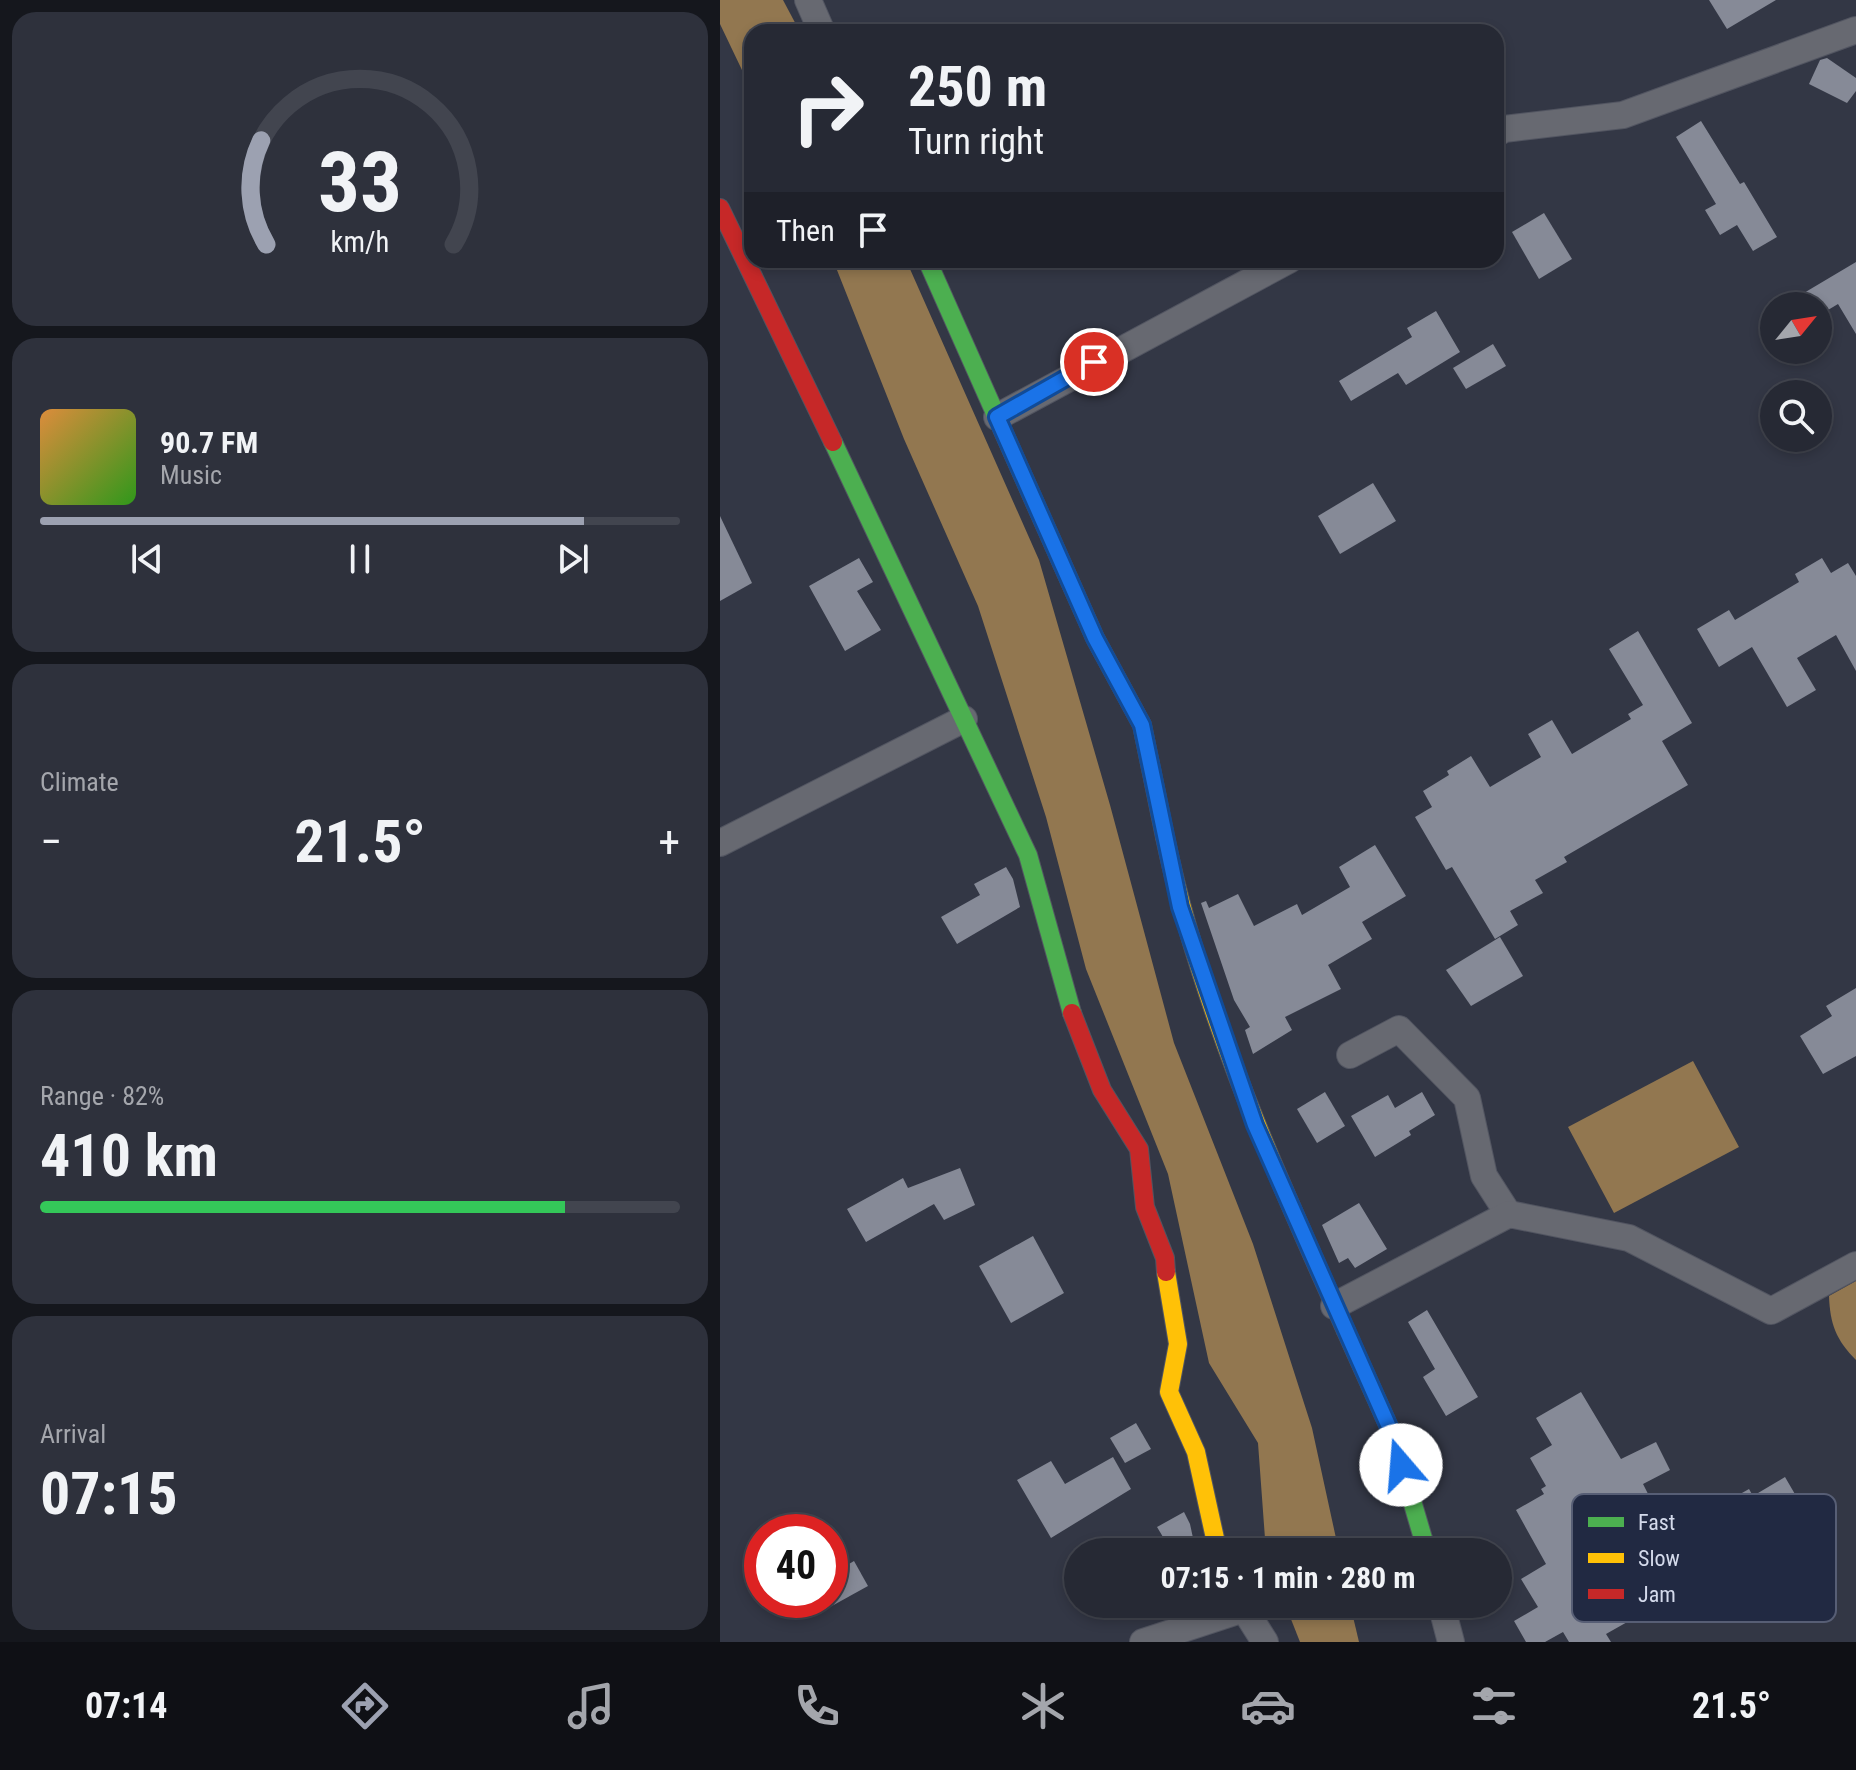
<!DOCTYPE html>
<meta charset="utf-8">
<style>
:root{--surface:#262934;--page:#2e313c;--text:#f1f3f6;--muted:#a4a6ac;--line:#42454f;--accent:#9ca1b1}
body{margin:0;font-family:"Roboto Condensed",sans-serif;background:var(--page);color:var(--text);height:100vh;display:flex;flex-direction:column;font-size:30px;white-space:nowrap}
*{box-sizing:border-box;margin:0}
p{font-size:26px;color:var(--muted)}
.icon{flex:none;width:44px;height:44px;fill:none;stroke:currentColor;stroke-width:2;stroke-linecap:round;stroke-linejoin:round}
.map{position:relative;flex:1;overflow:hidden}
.panel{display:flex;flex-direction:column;gap:12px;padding:12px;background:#15171d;width:720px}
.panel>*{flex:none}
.top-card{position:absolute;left:24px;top:24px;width:760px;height:244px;border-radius:24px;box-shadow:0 4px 12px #0003,0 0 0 2px var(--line);background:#262934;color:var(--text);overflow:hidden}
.needle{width:52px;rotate:60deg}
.tools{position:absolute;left:1040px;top:292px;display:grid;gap:16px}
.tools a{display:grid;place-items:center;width:72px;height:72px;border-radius:50%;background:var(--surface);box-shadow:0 4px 12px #0003,0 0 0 2px var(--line);font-size:40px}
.speed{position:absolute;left:24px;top:1514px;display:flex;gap:16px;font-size:40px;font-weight:700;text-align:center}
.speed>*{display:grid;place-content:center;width:104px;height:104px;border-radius:50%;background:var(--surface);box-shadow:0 4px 12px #0003,0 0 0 2px var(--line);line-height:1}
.speed .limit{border:12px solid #d22;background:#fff;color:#111}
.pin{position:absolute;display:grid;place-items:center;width:68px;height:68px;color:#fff;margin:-34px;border:4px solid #fff;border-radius:50%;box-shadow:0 2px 8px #0007}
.me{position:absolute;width:88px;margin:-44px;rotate:342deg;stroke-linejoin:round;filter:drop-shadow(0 0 6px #0008)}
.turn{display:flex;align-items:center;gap:28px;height:168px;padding:0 32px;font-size:36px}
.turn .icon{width:104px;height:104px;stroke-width:2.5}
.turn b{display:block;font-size:56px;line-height:68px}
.then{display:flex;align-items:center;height:76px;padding:0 32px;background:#0003;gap:16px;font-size:30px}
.big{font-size:60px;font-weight:700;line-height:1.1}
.panel .card{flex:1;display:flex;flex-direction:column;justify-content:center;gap:12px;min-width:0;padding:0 28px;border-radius:24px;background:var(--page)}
.panel .dial{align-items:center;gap:0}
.dial svg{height:208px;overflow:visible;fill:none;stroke:var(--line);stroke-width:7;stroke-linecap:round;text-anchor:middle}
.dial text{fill:var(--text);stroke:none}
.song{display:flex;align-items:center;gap:24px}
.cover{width:96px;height:96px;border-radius:12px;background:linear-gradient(135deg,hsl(30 70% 55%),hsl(110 70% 35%))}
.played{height:8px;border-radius:4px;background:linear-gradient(90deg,var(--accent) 85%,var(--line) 85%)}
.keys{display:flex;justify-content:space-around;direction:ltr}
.heat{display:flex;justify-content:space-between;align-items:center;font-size:44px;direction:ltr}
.charge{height:12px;border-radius:6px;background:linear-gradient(90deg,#34c759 82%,var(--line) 0)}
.trip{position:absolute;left:344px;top:1538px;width:448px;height:80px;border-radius:40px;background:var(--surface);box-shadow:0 4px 12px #0003,0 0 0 2px var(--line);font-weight:700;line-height:80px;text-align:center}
.menu{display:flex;height:128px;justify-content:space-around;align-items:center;background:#0f1015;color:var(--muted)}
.menu .icon{width:56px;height:56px}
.menu .on{color:var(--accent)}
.menu b{font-size:36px;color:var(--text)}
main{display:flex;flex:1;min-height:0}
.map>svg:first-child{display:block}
.water{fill:#927750}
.building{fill:#868a97}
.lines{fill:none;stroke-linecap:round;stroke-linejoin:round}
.street-casing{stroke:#525561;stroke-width:28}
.fast-casing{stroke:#525561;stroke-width:20}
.slow-casing{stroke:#525561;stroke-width:20}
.jam-casing{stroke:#525561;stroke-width:20}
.street{stroke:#676971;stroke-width:26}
.fast{stroke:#4caf50;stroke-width:18}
.slow{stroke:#ffc107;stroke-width:18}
.jam{stroke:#c62828;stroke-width:18}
.route-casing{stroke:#114b97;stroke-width:20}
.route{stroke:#1a73e8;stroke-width:14}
.key{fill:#212942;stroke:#575e75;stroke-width:2}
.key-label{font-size:22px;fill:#d4daeb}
</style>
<main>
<section class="panel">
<div class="card dial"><svg viewBox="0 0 100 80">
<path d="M14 69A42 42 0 1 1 86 69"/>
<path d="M14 69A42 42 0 0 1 12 29" stroke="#9ca1b1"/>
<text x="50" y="56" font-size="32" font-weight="700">33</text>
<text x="50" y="72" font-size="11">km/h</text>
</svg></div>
<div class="card">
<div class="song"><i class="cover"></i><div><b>90.7 FM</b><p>Music</p></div></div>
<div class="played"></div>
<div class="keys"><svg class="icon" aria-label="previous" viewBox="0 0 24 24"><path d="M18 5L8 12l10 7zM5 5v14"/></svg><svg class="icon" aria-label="pause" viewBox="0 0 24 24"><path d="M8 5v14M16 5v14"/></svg><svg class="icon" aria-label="next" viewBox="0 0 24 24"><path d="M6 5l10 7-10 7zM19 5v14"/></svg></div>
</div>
<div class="card"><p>Climate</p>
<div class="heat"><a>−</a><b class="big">21.5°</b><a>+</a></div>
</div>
<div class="card"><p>Range · 82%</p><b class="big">410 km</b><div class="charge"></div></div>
<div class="card"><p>Arrival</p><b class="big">07:15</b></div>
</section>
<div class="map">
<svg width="1136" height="1642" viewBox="0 0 1136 1642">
<rect width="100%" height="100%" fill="#333745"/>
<g class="water">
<polygon points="0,0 63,0 80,32 32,32 32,91 0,24"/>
<polygon points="113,260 186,260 319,560 390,805 454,1043 533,1244 592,1428 619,1552 546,1552 538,1443 489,1363 448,1174 366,969 326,817 258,606 184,439"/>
<polygon points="973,1061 1019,1147 894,1213 848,1127"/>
<path d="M1136,1281V1360C1116,1340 1110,1324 1109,1296Z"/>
<polygon points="565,1604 630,1604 639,1642 580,1642"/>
</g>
<g class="building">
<polygon points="989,0 1056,0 1007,29"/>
<polygon points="1107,58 1136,78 1136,91 1127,103 1089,84 1100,60"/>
<polygon points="981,121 1020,184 1024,182 1057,237 1033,251 1017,225 1000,235 985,210 996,204 956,137"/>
<polygon points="824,213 852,259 819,279 792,232"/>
<polygon points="1136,262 1136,334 1118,304 1098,316 1098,306 1062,306"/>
<polygon points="716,311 740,352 686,385 678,373 631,401 619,381 692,337 687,328"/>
<polygon points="773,344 786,366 746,389 733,368"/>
<polygon points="653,483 676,521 620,554 598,516"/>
<polygon points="0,516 32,583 0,601"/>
<polygon points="139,558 153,582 137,591 161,630 125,651 89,586"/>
<polygon points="1102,558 1111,573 1128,563 1136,576 1136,671 1116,635 1077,658 1096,690 1067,707 1032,647 999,667 977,629 1009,610 1015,620 1079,582 1075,574"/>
<polygon points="918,631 972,723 942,741 968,785 844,857 847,862 815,880 823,893 790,911 798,925 775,939 732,867 726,870 695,817 712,807 703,791 729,775 727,771 751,756 770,787 821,757 808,734 832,720 852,754 911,719 908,714 923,705 889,649"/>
<polygon points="655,845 686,896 642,922 652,939 608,965 621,989 565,1017 572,1030 533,1054 525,1030 530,1027 514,1000 481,903 486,901 489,908 518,894 534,926 577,904 582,915 630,887 619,867"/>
<polygon points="286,867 293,879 300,907 237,944 221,917 260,895 254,884"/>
<polygon points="780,937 803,976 751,1006 726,970"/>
<polygon points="1136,988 1136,1056 1103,1074 1080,1036 1112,1016 1106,1006"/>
<polygon points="605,1092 625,1126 597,1143 577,1109"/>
<polygon points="702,1092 715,1115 689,1131 691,1135 655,1157 631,1116 668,1095 675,1108"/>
<polygon points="240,1168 255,1205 224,1220 214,1204 146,1242 127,1209 183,1178 188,1188"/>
<polygon points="639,1203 667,1249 635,1268 628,1258 619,1263 602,1225"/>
<polygon points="313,1236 344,1293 291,1323 259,1266"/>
<polygon points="707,1310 758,1397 726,1416 703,1377 715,1369 688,1322"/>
<polygon points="861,1392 901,1459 936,1442 950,1470 923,1484 955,1547 1007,1522 999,1506 1029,1489 1033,1496 1065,1477 1104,1544 1069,1565 1075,1575 1052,1589 1031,1552 886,1634 891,1642 849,1642 843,1632 825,1642 806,1642 794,1621 818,1607 801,1579 826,1564 796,1510 824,1494 821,1489 826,1486 810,1458 832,1445 816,1418"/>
<polygon points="416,1423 431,1449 405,1463 390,1438"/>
<polygon points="393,1457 411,1489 331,1538 297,1480 331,1461 345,1484"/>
<polygon points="464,1512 470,1524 476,1552 452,1552 437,1527"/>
<polygon points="134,1561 148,1586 110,1607 110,1575"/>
</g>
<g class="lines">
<defs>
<g id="street">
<polyline points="88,0 102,32"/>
<polyline points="776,134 784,129 903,115 1136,30"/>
<polyline points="277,417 569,260"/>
<polyline points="0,843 244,719"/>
<polyline points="630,1055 679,1029 747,1098 764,1176 789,1215"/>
<polyline points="614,1306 789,1214 909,1238 1051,1311 1136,1265"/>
<polyline points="521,1604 545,1642"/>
<polyline points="721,1604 731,1642"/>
<polyline points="423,1642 524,1609"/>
</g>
<g id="fast">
<polyline points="207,260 375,638 422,725 445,837"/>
<polyline points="113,442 308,855 352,1013"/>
<polyline points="626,1331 673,1436 707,1552"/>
</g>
<g id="slow">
<path d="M445,837C481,1009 555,1171 626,1331"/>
<polyline points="446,1272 458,1344 449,1392 476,1452 498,1552"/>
</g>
<g id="jam">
<polyline points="0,208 113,442"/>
<polyline points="352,1013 382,1090 419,1149 425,1207 445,1258 446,1272"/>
</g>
</defs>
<use href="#street" class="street-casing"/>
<use href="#fast" class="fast-casing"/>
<use href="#slow" class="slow-casing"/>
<use href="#jam" class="jam-casing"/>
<use href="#street" class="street"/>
<use href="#fast" class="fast"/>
<use href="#slow" class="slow"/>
<use href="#jam" class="jam"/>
</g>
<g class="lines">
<defs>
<polyline id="route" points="374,362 277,417 375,638 422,725 460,907 535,1125 673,1436 681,1465"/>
</defs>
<use href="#route" class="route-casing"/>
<use href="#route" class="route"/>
</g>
<rect x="852" y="1494" width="264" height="128" rx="12" class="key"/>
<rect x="868" y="1517" width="36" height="10" fill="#4caf50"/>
<rect x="868" y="1553" width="36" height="10" fill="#ffc107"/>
<rect x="868" y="1589" width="36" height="10" fill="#c62828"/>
<g class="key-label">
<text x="918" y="1530">Fast</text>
<text x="918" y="1566">Slow</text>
<text x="918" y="1602">Jam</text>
</g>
</svg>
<div class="tools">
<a><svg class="needle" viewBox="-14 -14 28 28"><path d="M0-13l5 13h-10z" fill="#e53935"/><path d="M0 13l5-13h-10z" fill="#a4a6ac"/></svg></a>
<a><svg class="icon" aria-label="search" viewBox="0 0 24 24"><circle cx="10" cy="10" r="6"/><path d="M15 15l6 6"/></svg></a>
</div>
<div class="speed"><div class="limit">40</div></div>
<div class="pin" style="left:374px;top:362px;background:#d93025"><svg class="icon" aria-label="arrive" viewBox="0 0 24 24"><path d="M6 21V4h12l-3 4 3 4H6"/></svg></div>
<svg class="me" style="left:681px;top:1465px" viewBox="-20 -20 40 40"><circle r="19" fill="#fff"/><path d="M0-13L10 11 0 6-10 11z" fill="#1a73e8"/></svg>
<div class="trip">07:15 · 1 min · 280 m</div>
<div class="top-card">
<div class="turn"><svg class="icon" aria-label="right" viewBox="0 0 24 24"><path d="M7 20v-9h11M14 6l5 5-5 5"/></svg><div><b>250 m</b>Turn right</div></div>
<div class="then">Then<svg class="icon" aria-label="arrive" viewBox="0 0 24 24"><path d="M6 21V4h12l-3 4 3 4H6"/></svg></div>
</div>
</div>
</main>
<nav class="menu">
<b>07:14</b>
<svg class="icon on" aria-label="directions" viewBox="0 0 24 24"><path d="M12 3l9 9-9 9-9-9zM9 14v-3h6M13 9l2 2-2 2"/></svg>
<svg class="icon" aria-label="music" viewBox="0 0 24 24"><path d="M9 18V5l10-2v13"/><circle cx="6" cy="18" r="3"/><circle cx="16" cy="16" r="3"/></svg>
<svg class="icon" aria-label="phone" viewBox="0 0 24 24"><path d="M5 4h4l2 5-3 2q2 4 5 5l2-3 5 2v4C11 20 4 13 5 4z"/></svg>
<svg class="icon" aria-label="climate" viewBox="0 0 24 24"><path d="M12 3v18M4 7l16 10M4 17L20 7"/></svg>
<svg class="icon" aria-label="car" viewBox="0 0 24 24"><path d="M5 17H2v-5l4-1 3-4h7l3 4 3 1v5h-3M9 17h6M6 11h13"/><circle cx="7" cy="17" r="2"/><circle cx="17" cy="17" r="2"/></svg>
<svg class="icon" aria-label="filters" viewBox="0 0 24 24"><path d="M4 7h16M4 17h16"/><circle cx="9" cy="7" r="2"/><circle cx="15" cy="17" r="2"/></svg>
<b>21.5°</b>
</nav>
